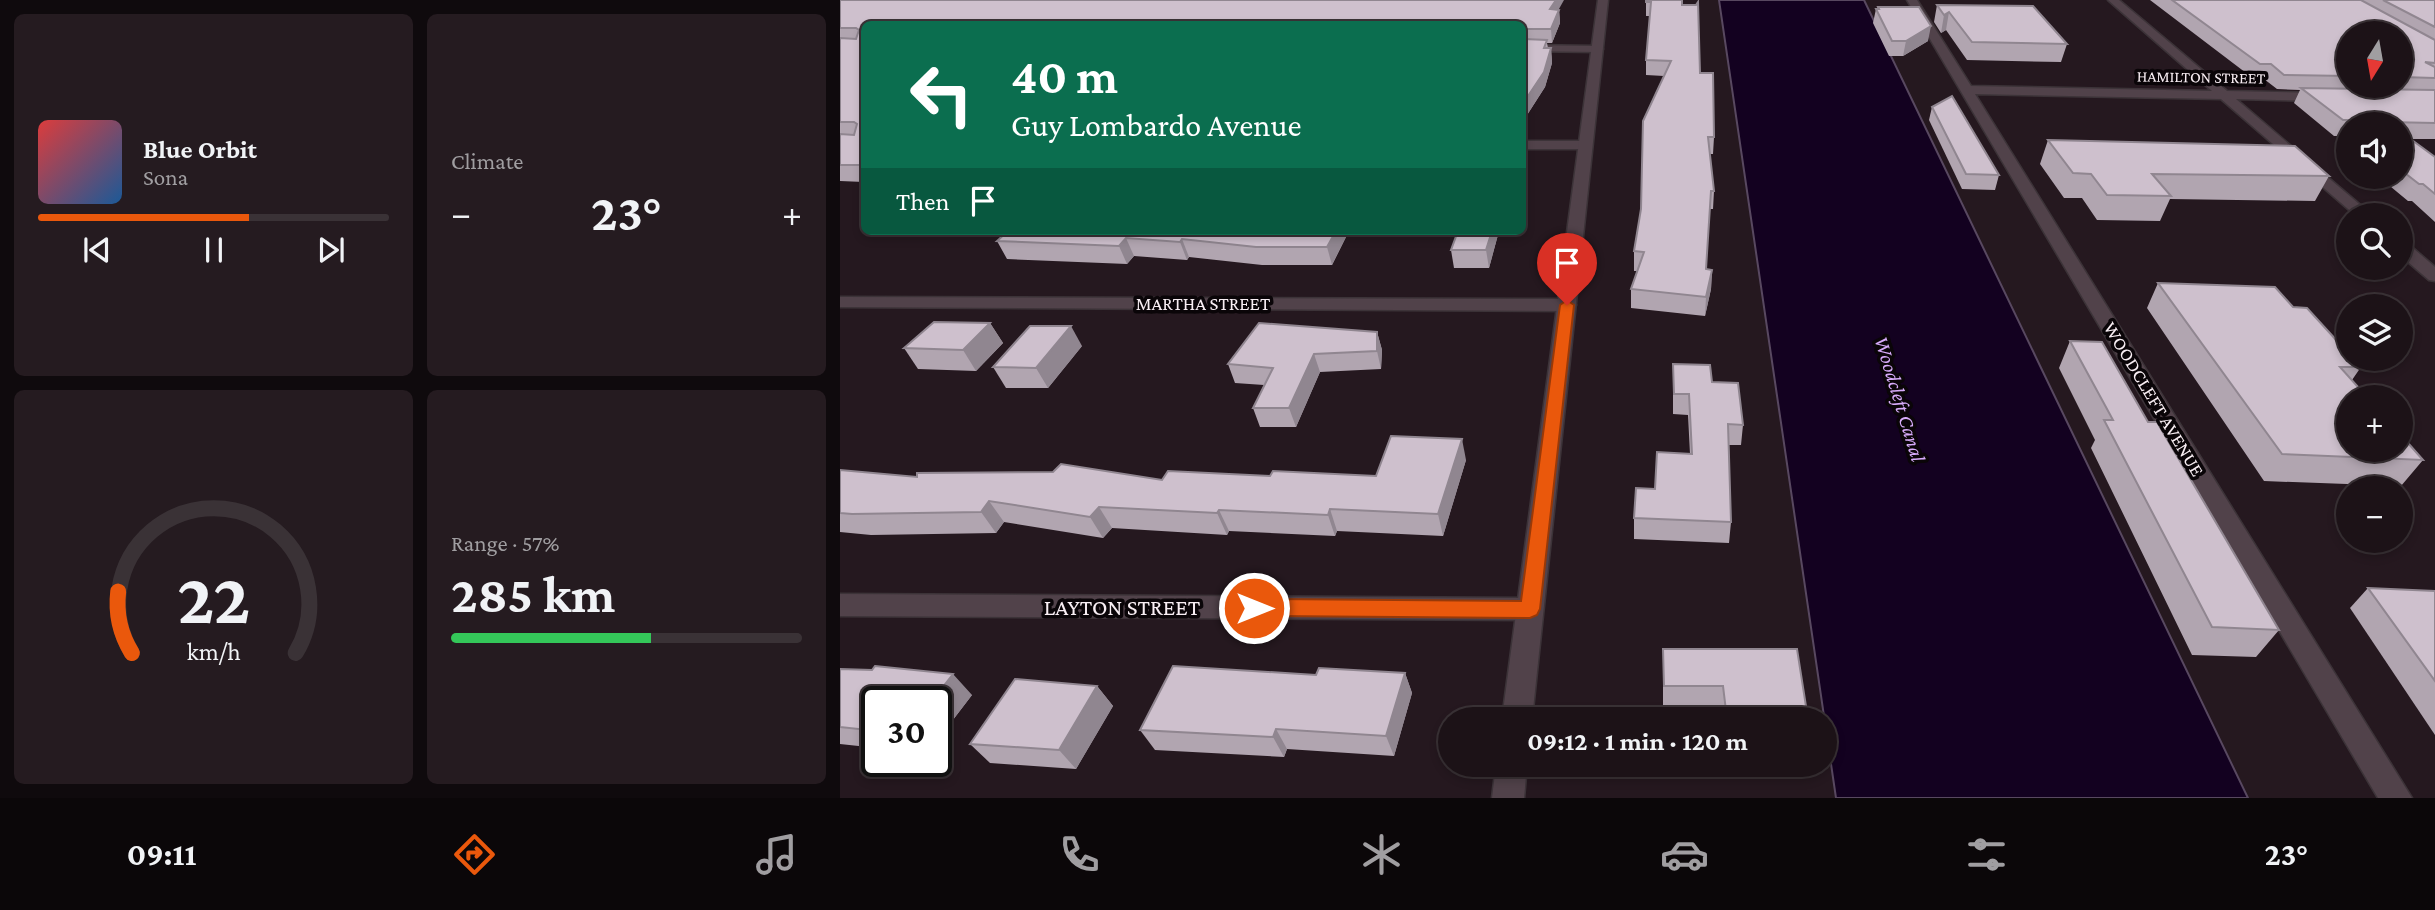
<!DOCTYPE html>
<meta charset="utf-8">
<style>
:root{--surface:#1c1217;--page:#251b20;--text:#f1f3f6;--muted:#a09ea1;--line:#3a3236;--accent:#ea580c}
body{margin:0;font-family:"Crimson Pro",serif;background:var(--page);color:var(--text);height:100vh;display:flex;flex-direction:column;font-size:26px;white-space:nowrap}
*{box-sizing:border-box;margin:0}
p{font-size:23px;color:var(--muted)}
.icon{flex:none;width:38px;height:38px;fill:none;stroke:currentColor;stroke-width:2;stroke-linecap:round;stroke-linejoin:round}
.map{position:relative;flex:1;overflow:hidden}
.sheet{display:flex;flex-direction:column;gap:14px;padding:14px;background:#0f0a0d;width:840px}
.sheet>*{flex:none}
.hud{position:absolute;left:21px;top:21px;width:665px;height:214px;border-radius:10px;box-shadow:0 4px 10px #0003,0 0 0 2px var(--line);background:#0b6e4f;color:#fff;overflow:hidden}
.needle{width:46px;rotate:191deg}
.fabs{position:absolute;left:1496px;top:21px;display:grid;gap:14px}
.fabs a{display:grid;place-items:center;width:77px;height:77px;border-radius:50%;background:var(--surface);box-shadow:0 4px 10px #0003,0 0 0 2px var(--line);font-size:35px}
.speed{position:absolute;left:21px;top:686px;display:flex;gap:14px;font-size:35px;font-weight:700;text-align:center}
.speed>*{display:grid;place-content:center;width:91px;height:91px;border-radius:50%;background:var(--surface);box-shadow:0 4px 10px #0003,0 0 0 2px var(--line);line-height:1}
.speed .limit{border:4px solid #111;border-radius:10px;background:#fff;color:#111}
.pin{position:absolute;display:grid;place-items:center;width:60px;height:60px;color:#fff;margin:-72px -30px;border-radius:50% 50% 50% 0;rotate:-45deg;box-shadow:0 0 7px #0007}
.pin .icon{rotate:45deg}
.me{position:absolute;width:77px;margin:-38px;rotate:90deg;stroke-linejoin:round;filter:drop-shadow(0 0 5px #0008)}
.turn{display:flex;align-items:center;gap:24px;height:147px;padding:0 35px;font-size:32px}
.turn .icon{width:91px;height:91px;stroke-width:2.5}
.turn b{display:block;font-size:49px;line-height:60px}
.then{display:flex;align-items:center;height:66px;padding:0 35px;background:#0003;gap:14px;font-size:26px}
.big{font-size:52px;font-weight:700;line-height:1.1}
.sheet .tile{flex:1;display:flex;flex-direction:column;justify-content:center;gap:10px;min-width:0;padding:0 24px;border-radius:10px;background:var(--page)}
.sheet .dial{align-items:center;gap:0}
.dial svg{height:182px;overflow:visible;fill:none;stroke:var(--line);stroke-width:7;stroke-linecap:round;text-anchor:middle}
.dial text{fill:var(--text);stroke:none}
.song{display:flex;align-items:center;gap:21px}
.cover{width:84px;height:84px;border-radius:10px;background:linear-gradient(135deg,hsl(0 70% 55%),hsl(210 70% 35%))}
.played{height:7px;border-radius:4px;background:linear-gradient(90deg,var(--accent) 60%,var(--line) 60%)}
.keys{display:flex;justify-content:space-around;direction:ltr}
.heat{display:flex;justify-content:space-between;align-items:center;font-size:38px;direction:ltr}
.charge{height:10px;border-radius:5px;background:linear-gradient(90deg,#34c759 57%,var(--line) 0)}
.sheet .tiles{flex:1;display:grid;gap:14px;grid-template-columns:repeat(2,1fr)}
.trip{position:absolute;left:598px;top:707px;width:399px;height:70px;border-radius:35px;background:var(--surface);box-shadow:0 4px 10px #0003,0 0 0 2px var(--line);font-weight:700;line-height:70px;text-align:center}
.menu{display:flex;height:112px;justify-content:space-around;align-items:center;background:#0b0709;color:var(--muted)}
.menu .icon{width:49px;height:49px}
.menu .selected{color:var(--accent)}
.menu b{font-size:32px;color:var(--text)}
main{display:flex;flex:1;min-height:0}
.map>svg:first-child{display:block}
.water{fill:#130120;stroke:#584860;stroke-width:2}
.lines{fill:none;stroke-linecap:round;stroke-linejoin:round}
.street-casing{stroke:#3c3338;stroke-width:3}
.secondary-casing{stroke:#3c3338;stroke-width:3}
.street{fill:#51424a;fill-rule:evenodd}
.secondary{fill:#51424a;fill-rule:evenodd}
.wall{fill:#b1a5b0;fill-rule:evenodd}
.shaded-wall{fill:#908690}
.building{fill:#cec0cd;stroke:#908690;stroke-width:2}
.route{fill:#ea580c;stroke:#983908;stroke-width:2}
.labels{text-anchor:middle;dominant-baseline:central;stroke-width:7;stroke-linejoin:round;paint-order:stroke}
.far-street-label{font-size:16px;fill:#f9eff4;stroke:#0a0508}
.street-label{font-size:19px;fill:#f9eff4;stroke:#0a0508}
.water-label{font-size:21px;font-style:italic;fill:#d7abfa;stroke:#0a0508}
.near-street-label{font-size:23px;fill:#f9eff4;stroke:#0a0508}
</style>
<main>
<section class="sheet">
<div class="tiles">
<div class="tile">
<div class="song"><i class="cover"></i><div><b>Blue Orbit</b><p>Sona</p></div></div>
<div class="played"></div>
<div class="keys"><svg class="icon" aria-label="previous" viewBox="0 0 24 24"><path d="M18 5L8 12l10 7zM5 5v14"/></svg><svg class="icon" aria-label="pause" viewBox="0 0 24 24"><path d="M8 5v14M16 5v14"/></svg><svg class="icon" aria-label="next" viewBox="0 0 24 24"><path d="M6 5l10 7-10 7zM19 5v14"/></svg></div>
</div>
<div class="tile"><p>Climate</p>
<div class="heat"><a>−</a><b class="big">23°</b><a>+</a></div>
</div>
<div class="tile dial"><svg viewBox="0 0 100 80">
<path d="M14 69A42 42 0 1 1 86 69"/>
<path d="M14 69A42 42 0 0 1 8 42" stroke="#ea580c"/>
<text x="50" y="56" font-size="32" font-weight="700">22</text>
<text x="50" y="72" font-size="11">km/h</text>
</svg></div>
<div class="tile"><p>Range · 57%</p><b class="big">285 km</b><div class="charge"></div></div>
</div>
</section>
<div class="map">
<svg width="1595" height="798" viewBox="0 0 1595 798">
<rect width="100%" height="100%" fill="#25181f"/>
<polygon class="water" points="879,0 1024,0 1408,798 996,798"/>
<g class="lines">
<defs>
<g id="street">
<polygon points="1067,0 1077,0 1131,86 1372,91 1268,0 1279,0 1387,91 1484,93 1490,97 1484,101 1396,99 1532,215 1515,215 1381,99 1135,94 1572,798 1538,798"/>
<polygon points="682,45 757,46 763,49 757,52 682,51"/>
<polygon points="682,141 745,141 752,145 745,149 682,149"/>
<polygon points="1561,242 1567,243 1595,267 1595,281 1589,280 1561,256"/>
<polygon points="0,297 727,299 736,305 727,311 0,307"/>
<polygon points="0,594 690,598 699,601 703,609 699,617 690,620 0,616"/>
</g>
<g id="secondary">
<polygon points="758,0 768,0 692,719 662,719"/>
<polygon points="656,765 687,765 684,798 652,798"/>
</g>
</defs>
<use href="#street" class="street-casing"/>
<use href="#secondary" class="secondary-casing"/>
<use href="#street" class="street"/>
<use href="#secondary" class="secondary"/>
</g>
<g class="wall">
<polygon points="0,0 719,9 720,23 712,43 707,43 708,48 711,48 712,63 705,87 682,123 682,24 24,24 24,182 0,181"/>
<polygon points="806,0 842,5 860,73 874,137 873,154 870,154 874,191 873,209 870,209 866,269 872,270 871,289 865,316 791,308 791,289 797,271 794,271 794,251 824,76 806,75 806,60 810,16 806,16"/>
<path d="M1310,0H1595V139H1570L1595,157V222L1572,201H1568L1539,177H1561V124H1508V147L1497,138L1499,136H1494L1454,103L1460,90L1437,89L1424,79H1414ZM1508,33H1561V86H1508Z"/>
<polygon points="1097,5 1227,44 1221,62 1127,60 1106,30 1101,33 1094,22"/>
<polygon points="1038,7 1088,41 1063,56 1049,56 1033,23 1036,9 1037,9"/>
<polygon points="1092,107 1159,175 1155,190 1122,189 1089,120"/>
<polygon points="1208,140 1489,176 1475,201 1330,199 1320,221 1257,220 1242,198 1224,198 1200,164"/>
<polygon points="168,231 509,231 492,265 422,265 349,257 347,260 294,256 287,264 167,259 157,241"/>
<polygon points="659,231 649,268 614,268 611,250"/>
<polygon points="1318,283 1453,307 1521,367 1512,380 1583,460 1561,486 1424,481 1307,308"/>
<polygon points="150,323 163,343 136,371 78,369 64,348"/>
<polygon points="537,332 542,350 541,369 480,372 456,427 420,427 413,408 424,385 395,383 388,364"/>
<polygon points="1230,341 1308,422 1439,630 1416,657 1352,655 1251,448 1255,440 1219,368"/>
<polygon points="242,346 208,388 166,388 153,367"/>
<polygon points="833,364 872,382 903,425 901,445 889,445 891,522 889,543 794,539 794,518 815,489 850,454 848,415 833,414"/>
<polygon points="626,460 603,536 497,531 495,536 389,531 387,535 272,528 263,538 164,522 156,533 31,535 0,532 0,470 77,477 322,480 430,476 536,476"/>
<polygon points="1528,588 1595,591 1595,735 1510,608"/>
<polygon points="823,649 968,719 882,719 881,706 823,706"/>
<polygon points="0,669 132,695 96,742 96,702 37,702 37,748 0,744"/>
<polygon points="565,673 572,693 554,756 447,749 444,757 315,750 300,730 476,675"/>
<polygon points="257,686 273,706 236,769 150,763 130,744"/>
</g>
<g class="shaded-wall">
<polygon points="716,0 724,0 711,23 710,9"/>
<polygon points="719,10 720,23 712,43 711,29"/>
<polygon points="1109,12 1106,30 1101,33 1104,15"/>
<polygon points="1091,26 1088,41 1063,56 1066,41"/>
<polygon points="711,48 712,63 705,87 682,123 682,105"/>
<polygon points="24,163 24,173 19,165"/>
<polygon points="496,231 509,231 492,265 487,247"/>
<polygon points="652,231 659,231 649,268 646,250"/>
<polygon points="286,238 294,256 287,264 279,246"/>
<polygon points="342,239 349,257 347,260 340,242"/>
<polygon points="872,270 871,289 865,316 866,297"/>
<polygon points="150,323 163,343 136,371 123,350"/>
<polygon points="231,326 242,346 208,388 196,368"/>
<polygon points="537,332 542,350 541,369 537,351"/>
<polygon points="474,354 480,372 456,427 449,408"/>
<polygon points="622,439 626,460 603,536 598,514"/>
<polygon points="149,501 164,522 156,533 141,512"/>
<polygon points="259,507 272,528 263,538 250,517"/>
<polygon points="490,509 497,531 495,536 488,515"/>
<polygon points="379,510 389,531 387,535 377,513"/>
<polygon points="565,673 572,693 554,756 546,736"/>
<polygon points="113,674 132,695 96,742 96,702 91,702"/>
<polygon points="257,686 273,706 236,769 219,750"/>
<polygon points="436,729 447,749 444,757 433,737"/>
</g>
<g class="building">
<polygon points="0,0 716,0 710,9 719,10 711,29 682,29 682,24 24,24 24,163 19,165 0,165 0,134 14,135 17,124 14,122 0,122 0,38 16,39 19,30 16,28 0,28"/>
<polygon points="806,0 842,0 842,5 856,5 858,2 860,73 873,73 874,137 868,137 874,191 871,191 866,269 872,270 866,297 791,289 804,252 794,251 801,209 803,121 831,61 806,60 811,2 806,2"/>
<polygon points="1332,0 1521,0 1595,40 1595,63 1585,62 1595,67 1595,78 1561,77 1561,33 1508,33 1508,76 1444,75 1431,64 1420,64"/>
<polygon points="1543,0 1595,0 1595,27"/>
<polygon points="1097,5 1193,6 1227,44 1132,42 1109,12 1104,15"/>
<polygon points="1038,7 1079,7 1091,26 1066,41 1052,41 1036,9 1039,9"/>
<polygon points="682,39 707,40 704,48 711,48 704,72 682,105"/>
<polygon points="1461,88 1595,90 1595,123 1547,122 1551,124 1508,124 1506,123 1508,120 1503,120"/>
<polygon points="1112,96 1159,175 1126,174 1092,107"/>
<polygon points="1561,132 1595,157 1595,194 1583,184 1579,184 1561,170"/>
<polygon points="1208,140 1455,146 1489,176 1312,174 1331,196 1267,195 1251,174 1233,173"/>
<polygon points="168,231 496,231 487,247 416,247 342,239 340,242 286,238 279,246 157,241"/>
<polygon points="618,231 652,231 646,250 611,250"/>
<polygon points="1318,283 1435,287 1453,307 1467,308 1508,353 1508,359 1514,359 1521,367 1500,367 1527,397 1508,397 1508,450 1561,450 1561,435 1583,460 1442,454"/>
<polygon points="94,322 150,323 123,350 64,348"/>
<polygon points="419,323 537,332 537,351 474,354 449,408 413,408 433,368 388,364"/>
<polygon points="190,326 231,326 196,368 153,367"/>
<polygon points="1230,341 1262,342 1308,422 1317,422 1439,630 1372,627 1264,420 1273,420"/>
<polygon points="833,364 870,365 872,382 898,383 903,425 888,424 891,522 794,518 796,488 815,489 817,452 852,454 849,394 834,394"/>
<polygon points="551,436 622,439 598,514 490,509 488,515 379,510 377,513 259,507 250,517 149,501 141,512 12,514 0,513 0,470 77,477 77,473 213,472 221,464 322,480 328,471 430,476 433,471 536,476"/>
<polygon points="1528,588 1595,591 1595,681"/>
<polygon points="823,649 957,649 968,719 887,719 883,686 824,686"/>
<polygon points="35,666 113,674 91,702 37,702 37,731 0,727 0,669 32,670"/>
<polygon points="333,666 476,675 479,668 565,673 546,736 436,729 433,737 300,730"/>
<polygon points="175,679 257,686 219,750 130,744"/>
</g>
<polygon class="route" points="727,300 734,305 700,609 697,615 690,618 414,616 407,614 404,608 407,602 414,599 681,601 720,305"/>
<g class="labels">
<g class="far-street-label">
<text transform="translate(1361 77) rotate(1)">HAMILTON STREET</text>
</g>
<g class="street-label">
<text x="363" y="303">MARTHA STREET</text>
<text transform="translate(1314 399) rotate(59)">WOODCLEFT AVENUE</text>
</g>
<g class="water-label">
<text transform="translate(1060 399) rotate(73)">Woodcleft Canal</text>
</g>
<g class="near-street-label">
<text x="282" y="607">LAYTON STREET</text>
</g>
</g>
</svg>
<div class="fabs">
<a><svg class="needle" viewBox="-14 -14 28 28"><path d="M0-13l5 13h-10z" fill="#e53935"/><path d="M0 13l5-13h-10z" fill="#a09ea1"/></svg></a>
<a><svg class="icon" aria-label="sound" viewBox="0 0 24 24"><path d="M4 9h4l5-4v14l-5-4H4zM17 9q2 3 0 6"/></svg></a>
<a><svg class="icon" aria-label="search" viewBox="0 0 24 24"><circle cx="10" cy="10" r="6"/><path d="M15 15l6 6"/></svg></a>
<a><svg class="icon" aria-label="layers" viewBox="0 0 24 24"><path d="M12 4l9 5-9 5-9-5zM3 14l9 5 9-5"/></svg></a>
<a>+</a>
<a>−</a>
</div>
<div class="speed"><div class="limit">30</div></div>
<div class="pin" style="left:727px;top:305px;background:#d93025"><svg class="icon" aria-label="arrive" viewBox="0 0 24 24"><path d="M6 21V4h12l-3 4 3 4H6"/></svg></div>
<svg class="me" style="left:414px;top:608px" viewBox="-20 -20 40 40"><circle r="17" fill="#ea580c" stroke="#fff" stroke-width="3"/><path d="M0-11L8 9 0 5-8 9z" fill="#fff"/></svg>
<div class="trip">09:12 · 1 min · 120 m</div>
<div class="hud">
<div class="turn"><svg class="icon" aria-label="left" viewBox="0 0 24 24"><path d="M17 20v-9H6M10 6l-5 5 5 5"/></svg><div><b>40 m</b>Guy Lombardo Avenue</div></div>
<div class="then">Then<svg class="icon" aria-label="arrive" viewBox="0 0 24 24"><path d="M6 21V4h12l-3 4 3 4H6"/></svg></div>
</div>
</div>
</main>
<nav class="menu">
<b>09:11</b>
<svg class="icon selected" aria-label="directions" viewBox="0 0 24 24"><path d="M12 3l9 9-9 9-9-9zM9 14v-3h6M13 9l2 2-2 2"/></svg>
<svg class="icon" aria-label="music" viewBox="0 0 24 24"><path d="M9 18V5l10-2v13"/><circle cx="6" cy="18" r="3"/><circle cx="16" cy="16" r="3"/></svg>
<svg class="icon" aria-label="phone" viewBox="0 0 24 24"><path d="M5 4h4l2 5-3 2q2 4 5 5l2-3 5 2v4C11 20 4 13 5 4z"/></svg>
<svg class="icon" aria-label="climate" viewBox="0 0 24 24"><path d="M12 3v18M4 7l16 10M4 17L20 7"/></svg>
<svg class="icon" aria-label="car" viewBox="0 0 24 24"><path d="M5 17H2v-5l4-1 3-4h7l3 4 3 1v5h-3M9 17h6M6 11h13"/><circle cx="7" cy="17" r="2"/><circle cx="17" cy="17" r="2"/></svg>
<svg class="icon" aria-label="filters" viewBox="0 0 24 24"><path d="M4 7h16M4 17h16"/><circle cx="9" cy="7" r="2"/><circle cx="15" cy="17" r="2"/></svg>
<b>23°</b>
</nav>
